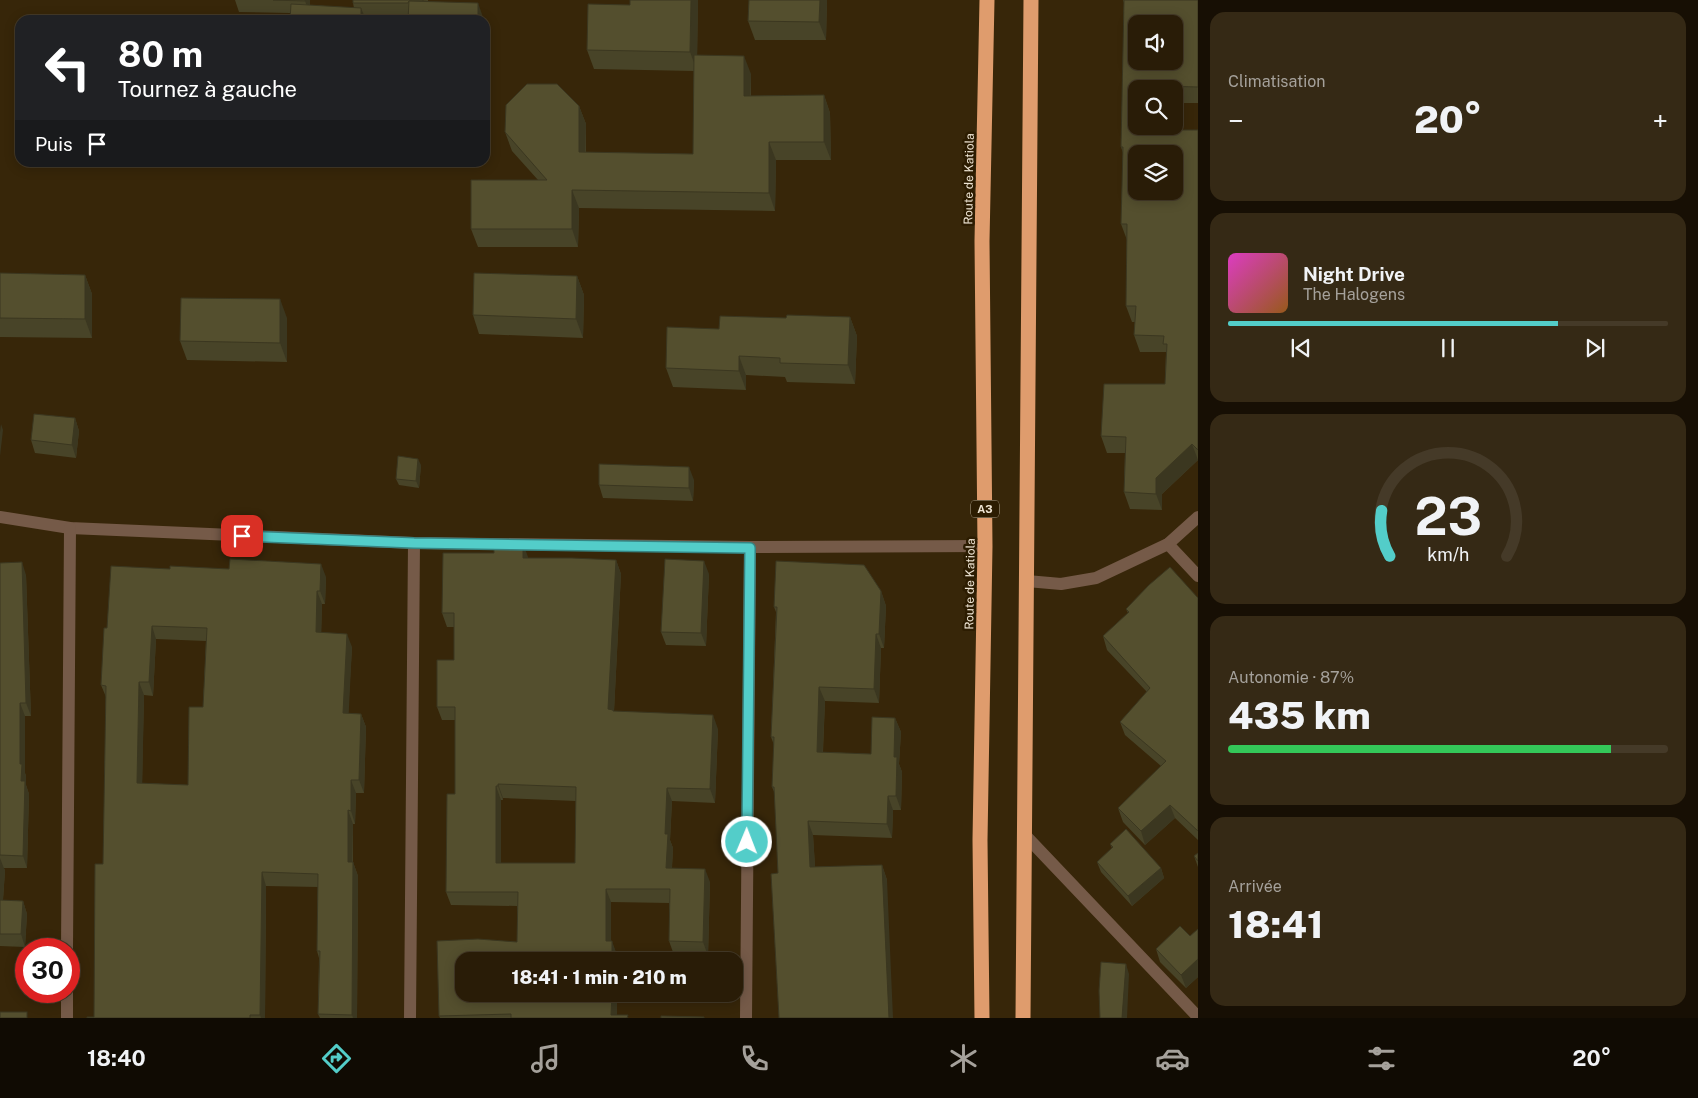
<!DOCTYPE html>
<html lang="fr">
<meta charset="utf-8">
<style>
:root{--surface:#291c07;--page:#352915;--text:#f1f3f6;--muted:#a5a19b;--line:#453a28;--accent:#53cdc9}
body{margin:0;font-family:"Public Sans",sans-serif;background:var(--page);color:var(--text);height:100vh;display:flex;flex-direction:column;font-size:19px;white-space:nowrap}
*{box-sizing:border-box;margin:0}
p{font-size:16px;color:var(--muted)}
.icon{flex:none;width:28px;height:28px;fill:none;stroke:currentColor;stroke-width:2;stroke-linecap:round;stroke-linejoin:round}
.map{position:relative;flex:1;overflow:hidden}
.details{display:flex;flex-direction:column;gap:12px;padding:12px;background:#170f04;width:500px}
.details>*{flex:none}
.banner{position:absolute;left:15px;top:15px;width:475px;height:152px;border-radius:15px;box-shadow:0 2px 12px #0003,0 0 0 1px var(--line);background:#202124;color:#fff;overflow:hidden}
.fabs{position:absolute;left:1128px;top:15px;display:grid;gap:10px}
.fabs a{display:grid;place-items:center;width:55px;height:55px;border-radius:10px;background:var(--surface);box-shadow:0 2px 12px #0003,0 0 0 1px var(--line);font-size:25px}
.speed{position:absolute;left:15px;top:938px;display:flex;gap:10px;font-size:25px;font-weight:700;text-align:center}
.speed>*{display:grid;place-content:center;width:65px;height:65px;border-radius:50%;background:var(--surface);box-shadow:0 2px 12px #0003,0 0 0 1px var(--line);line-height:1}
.speed .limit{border:8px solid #d22;background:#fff;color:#111}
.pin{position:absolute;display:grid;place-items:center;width:42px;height:42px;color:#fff;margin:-21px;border-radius:10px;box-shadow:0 2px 8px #0006}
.me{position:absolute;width:55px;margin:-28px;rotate:1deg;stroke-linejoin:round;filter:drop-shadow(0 0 4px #0008)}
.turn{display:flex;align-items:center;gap:18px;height:105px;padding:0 20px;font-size:22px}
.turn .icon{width:65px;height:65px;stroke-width:2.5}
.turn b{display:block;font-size:35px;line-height:42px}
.then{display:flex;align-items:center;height:48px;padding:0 20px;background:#0003;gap:10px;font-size:19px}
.big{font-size:38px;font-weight:800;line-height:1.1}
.details .tile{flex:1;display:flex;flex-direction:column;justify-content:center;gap:8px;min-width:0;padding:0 18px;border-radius:15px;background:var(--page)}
.details .dial{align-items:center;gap:0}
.dial svg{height:130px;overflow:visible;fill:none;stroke:var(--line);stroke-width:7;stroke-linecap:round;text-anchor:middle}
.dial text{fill:var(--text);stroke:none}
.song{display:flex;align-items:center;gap:15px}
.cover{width:60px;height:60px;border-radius:8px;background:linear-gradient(135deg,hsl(310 70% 55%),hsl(30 70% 35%))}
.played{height:5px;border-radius:2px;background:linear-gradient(90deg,var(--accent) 75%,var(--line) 75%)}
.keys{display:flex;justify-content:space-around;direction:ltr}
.heat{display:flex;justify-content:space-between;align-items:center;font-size:28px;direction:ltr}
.charge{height:8px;border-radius:4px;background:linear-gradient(90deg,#34c759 87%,var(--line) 0)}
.trip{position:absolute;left:455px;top:952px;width:288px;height:50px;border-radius:15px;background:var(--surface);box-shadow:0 2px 12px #0003,0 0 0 1px var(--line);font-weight:800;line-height:50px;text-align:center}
.tab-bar{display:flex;height:80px;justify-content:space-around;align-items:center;background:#100b03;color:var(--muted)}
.tab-bar .icon{width:35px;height:35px}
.tab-bar .selected{color:var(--accent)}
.tab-bar b{font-size:22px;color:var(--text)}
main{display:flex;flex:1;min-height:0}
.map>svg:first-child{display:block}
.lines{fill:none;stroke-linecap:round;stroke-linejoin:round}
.minor{stroke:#755a48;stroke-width:12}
.highway{stroke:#df9c6d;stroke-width:15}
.wall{fill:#484428;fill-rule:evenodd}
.shaded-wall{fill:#3b3720}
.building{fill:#544f2e;stroke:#3b3720;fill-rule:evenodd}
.route-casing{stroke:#368583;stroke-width:12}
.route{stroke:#53cdc9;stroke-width:9}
.labels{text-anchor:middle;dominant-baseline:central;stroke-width:5;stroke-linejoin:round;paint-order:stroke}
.shield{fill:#2c1c01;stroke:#b4a995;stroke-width:1}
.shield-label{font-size:11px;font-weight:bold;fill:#efe5d4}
.street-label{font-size:12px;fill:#efe5d4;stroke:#2c1c01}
</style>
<main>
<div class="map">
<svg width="1198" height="1018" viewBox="0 0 1198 1018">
<rect width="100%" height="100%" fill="#372609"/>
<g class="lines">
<g class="minor">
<polyline points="0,517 70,528 414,543 750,547 985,546"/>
<polyline points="1168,544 1198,576"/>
<polyline points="1027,581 1061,584 1096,578 1168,544 1198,517"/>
<polyline points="1024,834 1198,1017"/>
<polyline points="67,949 70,528"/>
<polyline points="67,1018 67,991"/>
<polyline points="410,1018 414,543"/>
<polyline points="746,1018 750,547"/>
</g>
<g class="highway">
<polyline points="982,1018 980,840 985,546 982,241 987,0"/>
<polyline points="1023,1018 1031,0"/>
</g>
</g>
<g class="wall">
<polygon points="235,0 310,0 310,5 354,8 353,3 428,0 428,2 408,16 364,16 366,20 290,20 290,13 239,12"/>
<polygon points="630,0 698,0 697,55 751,74 751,96 824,95 830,113 831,160 776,160 775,211 579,208 578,247 478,247 471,229 538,180 512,151 505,132 579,106 586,124 586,152 693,154 694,71 594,69 587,50 630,5"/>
<polygon points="827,0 826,40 755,40 748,21"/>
<polygon points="1123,0 1198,0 1198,103 1174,103 1174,89 1136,89 1136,126 1166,126 1166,130 1198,130 1198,460 1162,494 1162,510 1130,509 1124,492 1125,453 1107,453 1101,436 1165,384 1166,352 1140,352 1134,335 1135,322 1132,322 1126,306 1127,240 1121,224 1123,153 1121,147 1124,3"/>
<polygon points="0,273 85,275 92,294 92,338 0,337"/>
<polygon points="577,276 584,295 583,338 479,334 473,315"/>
<polygon points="850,317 857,336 855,384 787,382 785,377 746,375 746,390 673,387 666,368 719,329 786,318"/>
<polygon points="287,318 287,362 187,360 180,341"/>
<polygon points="75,418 79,431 76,458 35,453 31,440"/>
<polygon points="421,465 419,488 399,485 396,479"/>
<polygon points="694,480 693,501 603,498 599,485"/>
<path d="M528,557V558L616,560L621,574L614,711L718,729L715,803L672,801L670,840L673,848L672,868L710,882L708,956L674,955L669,941V903L611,902V941L617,955V1015L629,1018H440L439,1016L517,942V906L451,905L446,892L455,794V720H442L437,707L454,660V627H447L442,613ZM503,798L576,801L575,863H501V800H503Z"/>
<polygon points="0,563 26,575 31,716 25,716 25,773 26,776 26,785 29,794 27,868 4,868 5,871 3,900 23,901 27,914 25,947 0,946"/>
<polygon points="709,574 706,646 666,645 661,632"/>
<path d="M326,577L325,604H322L321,633L352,647L348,713L361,714L366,727L364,793H356L355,824H353V862L358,876L357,1018H320L318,1014L319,958L317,951L318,887L266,886L265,1018H87L94,1017L103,864L106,697L101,685L107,628ZM156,639L206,641L203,707L188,785L142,783L144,695L153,696Z"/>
<polygon points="881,591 886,606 884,648 881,648 879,703 825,701 823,752 871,754 895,718 901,732 899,764 902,772 901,810 893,810 892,838 813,835 815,867 882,865 887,880 778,873 775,794 772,787 774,745 771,737 776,612 774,607"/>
<polygon points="1198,598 1198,840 1175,818 1145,845 1123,822 1118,808 1161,766 1125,735 1120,722 1147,692 1107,650 1103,636 1128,613 1126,609"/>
<polygon points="1110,844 1161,868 1164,878 1132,906 1101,872 1097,862 1112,848"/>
<polygon points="1198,853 1198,867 1194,856"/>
<polygon points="1198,929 1198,977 1186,988 1160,962 1156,949 1190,936"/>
</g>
<g class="shaded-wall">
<polygon points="305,0 310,0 310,14 305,1"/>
<polygon points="691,0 698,0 697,71 690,52"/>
<polygon points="820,0 827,0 826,40 819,22"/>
<polygon points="478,3 484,20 478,20"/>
<polygon points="361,8 366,20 361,20"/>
<polygon points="744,56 751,74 750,114 744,96"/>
<polygon points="824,95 830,113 831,160 824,142"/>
<polygon points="579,106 586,124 585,170 579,152"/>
<polygon points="1160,126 1166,126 1166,146 1160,130"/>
<polygon points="769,142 776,160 775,211 769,193"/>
<polygon points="572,190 579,208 578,247 572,229"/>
<polygon points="85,275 92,294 92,338 85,319"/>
<polygon points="577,276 584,295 583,338 576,319"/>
<polygon points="280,299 287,318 287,362 280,343"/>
<polygon points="850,317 857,336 855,384 848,365"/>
<polygon points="739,356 746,375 746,390 739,371"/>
<polygon points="75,418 79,431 76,458 72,445"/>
<polygon points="1,424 3,430 0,456 0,432"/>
<polygon points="1192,444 1198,460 1162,494 1162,510 1156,494 1156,478"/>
<polygon points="418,459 421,465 419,488 416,481"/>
<polygon points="689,467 694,480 693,501 689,488"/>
<polygon points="523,543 528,557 528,571 523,558"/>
<polygon points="616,560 621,574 614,711 618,723 608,709"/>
<polygon points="704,561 709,574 706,646 701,633"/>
<polygon points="22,562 26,575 31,716 26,703"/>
<polygon points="321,564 326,577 325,604 320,591"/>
<polygon points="317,591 322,604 321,645 316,632"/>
<polygon points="881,591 886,606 884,648 879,634"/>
<polygon points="152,626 156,639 153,696 149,682"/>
<polygon points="347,634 352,647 348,727 343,713"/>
<polygon points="876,634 881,648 879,703 874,689"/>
<polygon points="139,682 144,695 142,796 137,783"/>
<polygon points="819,687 825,701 822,767 817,752"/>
<polygon points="20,703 25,716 25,773 26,776 26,785 29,794 27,868 23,856 20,764"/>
<polygon points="361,714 366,727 364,793 359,780"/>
<polygon points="713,715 718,729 715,803 710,789"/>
<polygon points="895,718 901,732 899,764 902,772 901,810 896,796 894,757"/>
<polygon points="351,780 356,793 355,824 351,811"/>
<polygon points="498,784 503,798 503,800 498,786"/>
<polygon points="496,786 501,800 501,876 496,863"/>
<polygon points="667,788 672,801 670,840 673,848 671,882 666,868 665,834"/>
<polygon points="888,796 893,810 892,838 887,824"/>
<polygon points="1170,805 1175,818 1145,845 1141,831"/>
<polygon points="348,810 353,824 352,875 348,862"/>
<polygon points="808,821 813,835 816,881 810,867"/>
<polygon points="0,858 5,871 2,913 0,908"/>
<polygon points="353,862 358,876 357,1018 353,1018 352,1015"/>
<polygon points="882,865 887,880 893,1018 889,1018"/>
<polygon points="1161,868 1164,878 1132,906 1128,896"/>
<polygon points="705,869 710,882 708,956 703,942"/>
<polygon points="262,872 266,886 265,1018 261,1018 260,1015"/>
<polygon points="606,889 611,902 611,954 606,941"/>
<polygon points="23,901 27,914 25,947 21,934"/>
<polygon points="612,941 617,955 617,961 612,961"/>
<polygon points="1198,959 1198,977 1186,988 1181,975"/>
<polygon points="1126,964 1129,974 1127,1018 1122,1018"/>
<polygon points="612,994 617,994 617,1018 611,1015"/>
</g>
<g class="building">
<polygon points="273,0 305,0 305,1"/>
<polygon points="353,0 423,0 423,1 409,1 408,3 353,3"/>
<polygon points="630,0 691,0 690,52 587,50 588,4 630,5"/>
<polygon points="749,0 820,0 819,22 748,21"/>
<path d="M1124,0H1198V87L1160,86V89H1136V126H1160V130H1198V450L1192,444L1156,478V494L1124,492L1126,437L1101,436L1104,384H1165L1167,344H1163L1164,336L1134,335L1136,306H1126L1127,224H1121L1123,147H1121ZM1136,24H1174V61H1136ZM1136,154H1174V191H1136Z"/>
<polygon points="409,1 478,3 478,20 408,20"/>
<polygon points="291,4 361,8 361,20 290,20"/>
<polygon points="694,55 744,56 744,96 824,95 824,142 769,142 769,193 572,190 572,229 471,229 471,180 547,180 505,132 506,105 527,84 557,84 579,106 579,152 693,154"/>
<polygon points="0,273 85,275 85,319 0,318"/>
<polygon points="474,273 577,276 576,319 473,315"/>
<polygon points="181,298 280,299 280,343 180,341"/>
<polygon points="787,315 850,317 848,365 780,363 780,358 739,356 739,371 666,368 667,327 719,329 720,316 786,318"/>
<polygon points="34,414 75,418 72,445 31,440"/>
<polygon points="398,456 418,459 416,481 396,479"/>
<polygon points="599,464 689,467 689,488 599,485"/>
<path d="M494,543H523V558H572L616,560L608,709L613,710V711L713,715L710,789L667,788L665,834H668L666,868L705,869L703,942L669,941L670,889H606V941H612V961H464V994H612L611,1015H628L627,1018H511V1014L439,1016L437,941L478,939L517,942L518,892H446L447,794H455V707H437V660H454V613H442L443,553H494ZM498,784L576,787L575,863H496V786H498Z"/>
<path d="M230,559L321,564L320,591H317L316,632L347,634L343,713L361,714L359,780H351V811L348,810V862H353L352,1015L318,1014L320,951H317L318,874L262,872L260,1015H250V1018H87V1017H94L95,864H103L106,686L101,685L104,628H107L111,566L170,569V566L229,569ZM152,626L207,628L203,707H189L188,785L137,783L139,682H149Z"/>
<polygon points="665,559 704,561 701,633 661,632"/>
<polygon points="776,561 864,565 881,591 879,634 876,634 874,689 819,687 817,752 871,754 872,717 895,718 894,757 897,757 896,796 888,796 887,824 808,821 810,867 882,865 889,1018 779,1018 771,874 778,873 774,787 772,787 774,737 771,737 777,607 774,607"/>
<polygon points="22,562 26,703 20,703 20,764 22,764 21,781 25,781 23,856 0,855 0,563"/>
<polygon points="1170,567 1198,598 1198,831 1170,805 1141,831 1118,808 1166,761 1120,722 1150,688 1103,636 1129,612 1126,609 1149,585"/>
<polygon points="1126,829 1161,868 1128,896 1097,862 1113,847 1110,844"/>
<polygon points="1198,853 1198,861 1194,856"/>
<polygon points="0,900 23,901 21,934 0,934"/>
<polygon points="1180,926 1190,936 1198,929 1198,959 1181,975 1156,949"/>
<polygon points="1101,962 1126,964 1122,1018 1100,1018 1099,991"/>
<rect x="0" y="1012" width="27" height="6"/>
<polygon points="661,1016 704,1017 704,1018 661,1018"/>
</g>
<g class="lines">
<defs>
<polyline id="route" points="242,536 414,543 750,548 747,842"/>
</defs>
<use href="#route" class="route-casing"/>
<use href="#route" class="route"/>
</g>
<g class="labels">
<rect class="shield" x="971" y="500.5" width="28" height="17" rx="4"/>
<g class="shield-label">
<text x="985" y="509">A3</text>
</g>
<g class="street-label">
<text transform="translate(969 179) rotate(-89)">Route de Katiola</text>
<text transform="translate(970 584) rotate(-89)">Route de Katiola</text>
</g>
</g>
</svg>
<div class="fabs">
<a><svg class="icon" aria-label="sound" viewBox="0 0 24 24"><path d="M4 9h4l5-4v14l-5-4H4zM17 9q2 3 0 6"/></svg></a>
<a><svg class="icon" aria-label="search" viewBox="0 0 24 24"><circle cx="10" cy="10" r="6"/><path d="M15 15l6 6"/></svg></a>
<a><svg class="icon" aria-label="layers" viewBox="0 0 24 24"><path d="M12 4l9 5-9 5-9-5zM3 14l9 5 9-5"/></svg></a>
</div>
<div class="speed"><div class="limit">30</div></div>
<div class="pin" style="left:242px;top:536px;background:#d93025"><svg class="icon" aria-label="arrive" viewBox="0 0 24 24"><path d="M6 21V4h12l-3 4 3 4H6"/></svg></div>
<svg class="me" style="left:747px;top:842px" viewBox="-20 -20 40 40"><circle r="17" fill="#53cdc9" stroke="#fff" stroke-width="3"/><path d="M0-11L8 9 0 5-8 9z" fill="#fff"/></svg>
<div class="trip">18:41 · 1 min · 210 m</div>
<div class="banner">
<div class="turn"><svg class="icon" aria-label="left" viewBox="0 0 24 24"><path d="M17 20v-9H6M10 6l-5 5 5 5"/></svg><div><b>80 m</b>Tournez à gauche</div></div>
<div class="then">Puis<svg class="icon" aria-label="arrive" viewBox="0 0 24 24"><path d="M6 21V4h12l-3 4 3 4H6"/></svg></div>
</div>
</div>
<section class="details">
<div class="tile"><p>Climatisation</p>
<div class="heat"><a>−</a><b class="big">20°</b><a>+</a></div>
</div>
<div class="tile">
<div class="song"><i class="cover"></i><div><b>Night Drive</b><p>The Halogens</p></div></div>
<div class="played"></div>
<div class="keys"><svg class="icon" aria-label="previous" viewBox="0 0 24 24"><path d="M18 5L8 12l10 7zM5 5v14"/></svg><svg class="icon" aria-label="pause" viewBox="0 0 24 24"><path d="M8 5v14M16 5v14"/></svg><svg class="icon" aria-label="next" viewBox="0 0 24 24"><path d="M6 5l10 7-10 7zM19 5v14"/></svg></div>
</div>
<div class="tile dial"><svg viewBox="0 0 100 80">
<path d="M14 69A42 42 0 1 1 86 69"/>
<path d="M14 69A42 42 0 0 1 9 41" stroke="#53cdc9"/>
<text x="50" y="56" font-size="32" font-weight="700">23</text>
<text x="50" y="72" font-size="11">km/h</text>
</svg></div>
<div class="tile"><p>Autonomie · 87%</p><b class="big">435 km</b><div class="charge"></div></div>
<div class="tile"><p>Arrivée</p><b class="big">18:41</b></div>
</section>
</main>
<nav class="tab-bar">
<b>18:40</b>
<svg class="icon selected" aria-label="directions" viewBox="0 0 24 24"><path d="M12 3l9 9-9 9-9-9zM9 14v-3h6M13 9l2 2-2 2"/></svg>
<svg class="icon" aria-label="music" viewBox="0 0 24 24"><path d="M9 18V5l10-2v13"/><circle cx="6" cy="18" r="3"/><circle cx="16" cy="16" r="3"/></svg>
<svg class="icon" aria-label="phone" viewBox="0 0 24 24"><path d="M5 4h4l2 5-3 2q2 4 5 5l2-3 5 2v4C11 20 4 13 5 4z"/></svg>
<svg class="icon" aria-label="climate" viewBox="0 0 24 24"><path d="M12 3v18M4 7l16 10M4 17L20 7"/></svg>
<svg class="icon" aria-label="car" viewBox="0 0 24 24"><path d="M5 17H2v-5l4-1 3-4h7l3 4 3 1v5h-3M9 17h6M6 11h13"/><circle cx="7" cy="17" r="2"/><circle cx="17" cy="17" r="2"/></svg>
<svg class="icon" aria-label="filters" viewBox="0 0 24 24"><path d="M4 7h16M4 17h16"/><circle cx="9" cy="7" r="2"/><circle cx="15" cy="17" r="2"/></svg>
<b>20°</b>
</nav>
